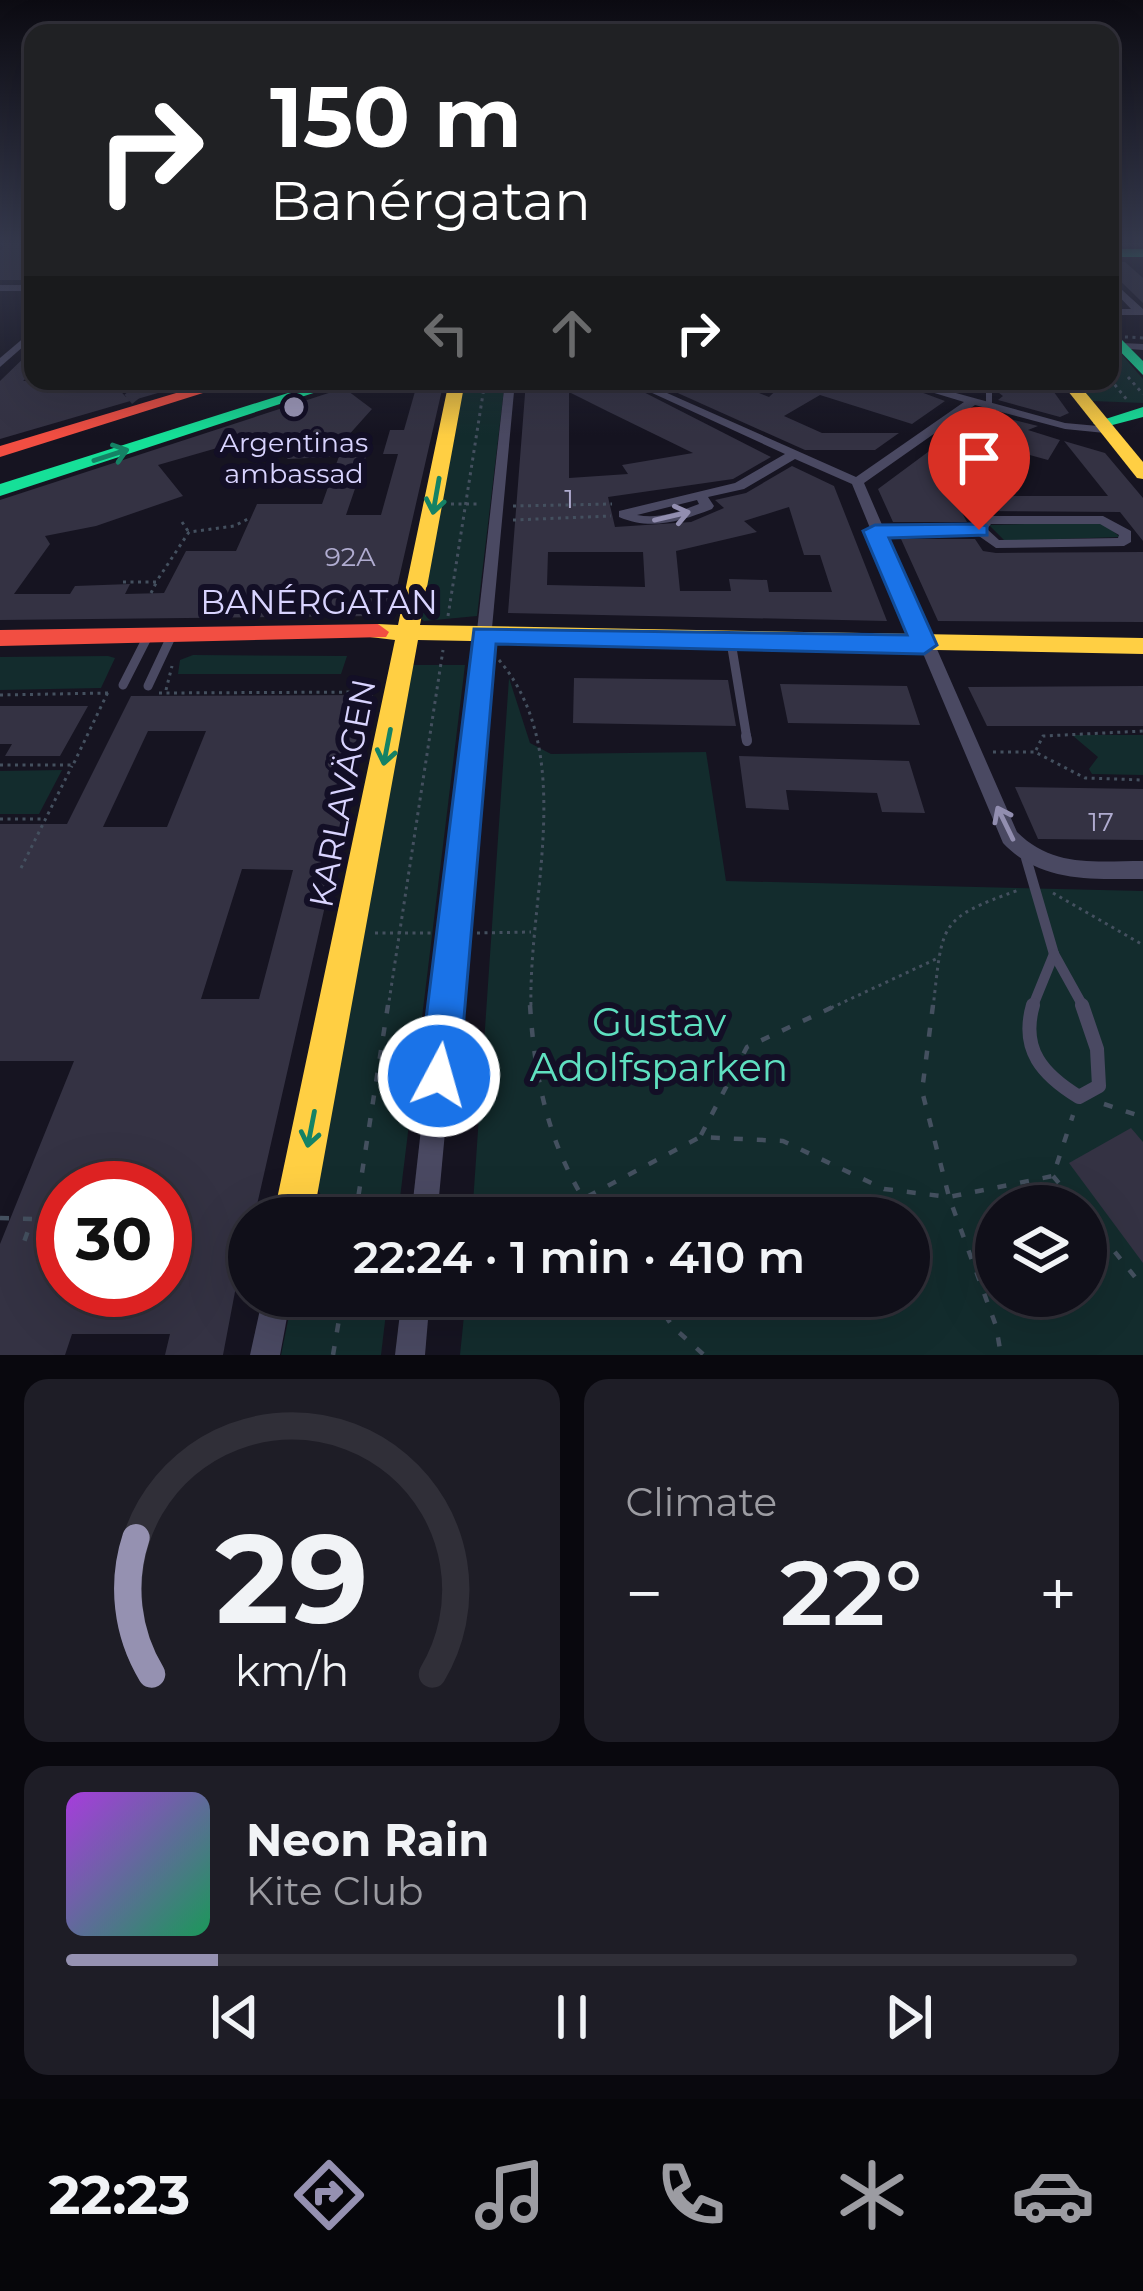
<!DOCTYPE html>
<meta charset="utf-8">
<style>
:root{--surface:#100f19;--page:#1e1d26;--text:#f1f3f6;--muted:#9c9ca2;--line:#302f38;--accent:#9591b1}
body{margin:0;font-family:Montserrat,sans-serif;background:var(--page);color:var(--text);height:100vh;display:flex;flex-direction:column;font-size:45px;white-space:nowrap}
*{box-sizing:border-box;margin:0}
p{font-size:39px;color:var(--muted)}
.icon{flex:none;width:66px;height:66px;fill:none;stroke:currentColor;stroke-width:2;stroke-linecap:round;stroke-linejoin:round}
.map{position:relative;height:1355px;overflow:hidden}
.drawer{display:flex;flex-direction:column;gap:24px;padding:24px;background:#09080e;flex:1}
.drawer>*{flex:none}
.banner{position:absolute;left:24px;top:24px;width:1095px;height:366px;border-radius:24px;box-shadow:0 12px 48px #0002,0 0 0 3px var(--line);background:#202124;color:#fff;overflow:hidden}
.fabs{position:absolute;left:975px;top:1185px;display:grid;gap:24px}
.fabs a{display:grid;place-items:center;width:132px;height:132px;border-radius:50%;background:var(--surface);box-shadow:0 12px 48px #0002,0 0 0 3px var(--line);font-size:60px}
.speed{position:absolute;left:36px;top:1161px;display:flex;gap:24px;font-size:60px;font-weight:700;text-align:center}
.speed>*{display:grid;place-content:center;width:156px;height:156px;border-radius:50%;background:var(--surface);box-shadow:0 12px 48px #0002,0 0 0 3px var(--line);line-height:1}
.speed .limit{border:18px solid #d22;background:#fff;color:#111}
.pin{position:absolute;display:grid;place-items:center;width:102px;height:102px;color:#fff;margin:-123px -51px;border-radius:50% 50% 50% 0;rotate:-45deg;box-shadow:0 0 12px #0007}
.pin .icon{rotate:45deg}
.me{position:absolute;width:132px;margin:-66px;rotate:6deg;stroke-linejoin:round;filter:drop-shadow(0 0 9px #0008)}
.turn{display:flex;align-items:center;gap:42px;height:252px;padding:0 48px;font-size:54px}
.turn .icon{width:156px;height:156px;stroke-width:2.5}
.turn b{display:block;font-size:84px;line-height:102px}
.lanes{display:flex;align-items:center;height:114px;padding:0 48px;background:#0003;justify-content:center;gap:60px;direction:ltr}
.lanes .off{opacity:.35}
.big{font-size:90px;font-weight:600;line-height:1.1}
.drawer .widget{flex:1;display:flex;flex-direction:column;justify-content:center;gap:18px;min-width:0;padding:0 42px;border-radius:24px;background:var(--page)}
.drawer .dial{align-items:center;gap:0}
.dial svg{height:312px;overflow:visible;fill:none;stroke:var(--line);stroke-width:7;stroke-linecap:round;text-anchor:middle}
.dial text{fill:var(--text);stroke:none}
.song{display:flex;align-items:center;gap:36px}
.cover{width:144px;height:144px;border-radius:18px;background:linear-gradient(135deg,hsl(280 70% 55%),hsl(150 70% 35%))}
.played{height:12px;border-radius:6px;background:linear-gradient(90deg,var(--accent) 15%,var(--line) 15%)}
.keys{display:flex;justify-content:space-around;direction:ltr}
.heat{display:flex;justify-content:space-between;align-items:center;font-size:66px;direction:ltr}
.drawer .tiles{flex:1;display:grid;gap:24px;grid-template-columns:1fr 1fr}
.widget:last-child{grid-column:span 2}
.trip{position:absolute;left:228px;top:1197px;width:702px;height:120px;border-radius:60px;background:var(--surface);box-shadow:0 12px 48px #0002,0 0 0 3px var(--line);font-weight:600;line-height:120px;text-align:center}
.dock{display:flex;height:192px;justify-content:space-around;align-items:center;background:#06060a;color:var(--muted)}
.dock .icon{width:84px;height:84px}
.dock .selected{color:var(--accent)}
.dock b{font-size:54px;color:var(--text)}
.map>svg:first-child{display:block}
.green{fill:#132c2d;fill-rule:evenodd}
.building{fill:#343243;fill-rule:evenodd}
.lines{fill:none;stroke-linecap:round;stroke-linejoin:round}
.street-tunnel{stroke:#333142;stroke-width:12;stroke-dasharray:12 6;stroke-linecap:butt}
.path-far1{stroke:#44505f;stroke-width:3;stroke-dasharray:3 4.5;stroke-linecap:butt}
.path{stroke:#44505f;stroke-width:4.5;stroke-dasharray:9 14;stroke-linecap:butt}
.lane-far3{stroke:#4a4962;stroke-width:6}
.lane-far2{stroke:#4a4962;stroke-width:9}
.lane-far1{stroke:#4a4962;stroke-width:10}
.lane{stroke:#4a4962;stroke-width:14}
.street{fill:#4a4962;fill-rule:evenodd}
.fast{fill:#16e098;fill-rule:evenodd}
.slow{fill:#ffcf43;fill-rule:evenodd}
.jam{fill:#f24e42;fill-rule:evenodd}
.path-bridge{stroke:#44505f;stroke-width:3;stroke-dasharray:3 4.5;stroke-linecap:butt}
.oneway{stroke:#158265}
.oneway2{stroke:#928eb0}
.route{fill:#1a73e8;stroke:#114b97;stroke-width:3}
.poi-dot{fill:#9591b1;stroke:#130f26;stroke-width:4.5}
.labels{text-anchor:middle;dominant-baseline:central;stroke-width:12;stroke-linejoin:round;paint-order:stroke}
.far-poi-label{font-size:27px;fill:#d9d4ff;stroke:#130f26}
.number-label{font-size:27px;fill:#b0acd0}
.street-label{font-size:33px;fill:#d9d4ff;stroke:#130f26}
.near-park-label{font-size:39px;fill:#5fe0c0;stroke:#130f26}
</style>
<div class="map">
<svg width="1143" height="1355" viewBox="0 0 1143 1355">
<rect width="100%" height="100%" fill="#161421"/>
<g class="green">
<polygon points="1110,341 1143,379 1143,403 1092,401 1077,381 1110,381"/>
<polygon points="465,381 505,381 477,616 424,621 420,617"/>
<polygon points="1102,522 1120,537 1005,541 989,525"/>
<polygon points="193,655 347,656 341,674 178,674 180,660"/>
<polygon points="108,656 115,658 101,688 0,690 0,657"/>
<polygon points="412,665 465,665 399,1206 327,1206 312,1179"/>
<path d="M509,678L530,743L551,754L706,752L726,881L1143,891V1355H460L466,1296H909V1218H472ZM996,1206H1086V1296H996Z"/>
<polygon points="1072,735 1143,735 1143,775 1092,774 1089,769 1098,757"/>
<polygon points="62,770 39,814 0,814 0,771"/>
<polygon points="293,1296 388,1296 381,1355 281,1355"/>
</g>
<g class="building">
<polygon points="6,245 33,245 33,280 0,280 0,250"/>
<polygon points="1110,262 1125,262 1143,278 1143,303 1110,271"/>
<polygon points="33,349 33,371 23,381 111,381 126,397 138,394 132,381 199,381 0,439 0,381"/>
<polygon points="418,381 444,381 392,609 379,616 0,620 0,500 344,388 372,409 329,457 288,459 279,451 269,454 252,438 158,465 183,496 96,526 45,536 50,544 14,594 70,594 75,586 130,584 125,594 164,593 186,551 236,551 257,504 322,504 343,445 370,445 346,515 381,515 398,454 383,454 390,430 404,430"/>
<path d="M526,381H622L771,457L733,479L608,497L615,527L691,522L724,508L715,500L746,493L792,466L834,486L887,621L508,613ZM569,392L609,412L693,453L622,465L628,474L569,478ZM789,507L804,555H820L832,592H769L767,580L729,579L731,591H680L676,551L757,532L744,521ZM548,552H643L645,587L547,585Z"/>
<polygon points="651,381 729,381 769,397 786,381 857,381 886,389 891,381 945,401 912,424 820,395 784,416 822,433 899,433 875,450 805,450"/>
<polygon points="929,381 1046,381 1069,413 1060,417 998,400 1003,396 990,386 961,390"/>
<polygon points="982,412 1038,426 1028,430 1060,440 1048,460 1015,451 959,496 1108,496 1064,441 1105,453 1143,498 1143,541 1120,512 961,511 967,522 893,522 878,489"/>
<polygon points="901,539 975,539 983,551 996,553 1143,552 1143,622 938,621"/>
<polygon points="574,678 728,680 736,726 573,723"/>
<polygon points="780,684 907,686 920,725 788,723"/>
<polygon points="1143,686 1143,726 987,726 968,687"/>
<path d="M373,695L254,1218H249L223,1355H165L170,1334H72L65,1355H0V1244L74,1061H0V824H67L131,696ZM148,731H206L167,827H103ZM242,869L293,870L259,999H201ZM63,1188H165V1290H63Z"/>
<polygon points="0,706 88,706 60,756 5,756 12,744 0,744"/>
<polygon points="739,756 909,761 925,813 882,812 877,793 786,790 789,810 746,808"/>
<polygon points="1015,787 1143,789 1143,840 1038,839"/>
<polygon points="1131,1128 1143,1142 1143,1263 1069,1163"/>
</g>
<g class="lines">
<polyline class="street-tunnel" points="129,391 139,403"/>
<g class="path-far1">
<polyline points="1128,377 1143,394"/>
<polyline points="1110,379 1128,401"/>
<polyline points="451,504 478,504"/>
<polyline points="513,506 612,504"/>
<polyline points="513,520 611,516"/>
<polyline points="182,522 188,531"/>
<polyline points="123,582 156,582 189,532 234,526 250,518"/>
<polyline points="151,593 156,583"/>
<polyline points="448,616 485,381"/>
<path d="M499,660C578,753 528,896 531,1008"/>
<polyline points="166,690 172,666"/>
<polyline points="159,693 372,692"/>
<polyline points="0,695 108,693"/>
<polyline points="1036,750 1043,736 1143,731"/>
<polyline points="993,752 1035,752 1085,778 1143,780"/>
<polyline points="0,765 73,765 108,692"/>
<polyline points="0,819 45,819"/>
<polyline points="21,868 72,766"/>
<polyline points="1053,893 1143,945"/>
<polyline points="375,933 431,933"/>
<polyline points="477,933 531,932"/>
<polyline points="388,1008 443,650"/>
<polyline points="831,1008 936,959"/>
<path d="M933,1008C943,923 937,919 1019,890"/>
</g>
<g class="path">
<path d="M530,1005C535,1084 550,1152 596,1218"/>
<polyline points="933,1005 922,1091 949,1197 996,1326 1001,1355"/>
<polyline points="1104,1104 1143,1117"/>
<polyline points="701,1135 747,1047 837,1005"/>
<polyline points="1053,1176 1078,1206"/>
<polyline points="1086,1216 1143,1287"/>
<polyline points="0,1218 32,1219 23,1245"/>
<polyline points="355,1218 388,1005"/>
<polyline points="547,1218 700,1137 783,1141 884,1189 949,1197 1053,1176 1073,1115"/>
<polyline points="652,1296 673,1327 704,1355"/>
<polyline points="333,1355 343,1296"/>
</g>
<polyline class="lane-far3" points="989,393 989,406"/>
<g class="lane-far2">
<polyline points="731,642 747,739"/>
<polyline points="123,685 148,636"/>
<polyline points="148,686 171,637"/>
</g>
<g class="lane-far1">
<polyline points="746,736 747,741"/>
<polyline points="1026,858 1054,954"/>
<polyline points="1054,954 1084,1008"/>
<polyline points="1032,1008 1054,954"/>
</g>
<path class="lane" d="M1033,1005C1020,1050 1043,1075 1079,1097L1099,1086L1097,1049L1082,1005"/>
<g class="street">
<polygon points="1110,279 1143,309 1143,315 1110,315 1110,309 1131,309 1110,287"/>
<rect x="0" y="285" width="33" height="6"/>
<polygon points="33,330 33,338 0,367 0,358"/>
<polygon points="1122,343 1143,344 1143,350 1118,348 1117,346"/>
<polygon points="115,381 126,381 134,391 125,393"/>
<polygon points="505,381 515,381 437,1218 411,1218"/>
<path d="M626,381H640L856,477L964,402L895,381H912L1065,423L1109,427V431L1105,433L1065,429L975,405L864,483L883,527L975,526L982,517L987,516H1103L1131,531V542L1124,546L996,548L976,534L887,535L1017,832C1053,868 1096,861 1143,861V879C1092,879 1041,883 1003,843L873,535L868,531L870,528L852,484L795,459L744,489L708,497L714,506L712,509C681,521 651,531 619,517V511L735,483L785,454ZM697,500L699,504C679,512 659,519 637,515ZM991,524H1100L1119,535L1118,538L999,540L987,529Z"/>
<polygon points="263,1296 291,1296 280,1355 250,1355"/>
<polygon points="402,1296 430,1296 425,1355 395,1355"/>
</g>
<g class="fast">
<rect x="1110" y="249" width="33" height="8"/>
<polygon points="1110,328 1143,361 1143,375 1110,341"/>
<polygon points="326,381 350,381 0,496 0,484"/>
<polygon points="1143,407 1143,417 1101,428 1093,423"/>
</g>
<g class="slow">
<polygon points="449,381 465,381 420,625 1143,638 1143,654 418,640 313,1218 273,1218 395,640 370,637 367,632 378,624 398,625"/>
<polygon points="1060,381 1076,381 1143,462 1143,479 1137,478"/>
</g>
<g class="jam">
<polygon points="216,381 241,381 0,457 0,446"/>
<polygon points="378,624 389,632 386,637 0,646 0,630"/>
</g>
<polyline class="path-bridge" points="1110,336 1143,338"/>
</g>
<defs><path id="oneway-shaft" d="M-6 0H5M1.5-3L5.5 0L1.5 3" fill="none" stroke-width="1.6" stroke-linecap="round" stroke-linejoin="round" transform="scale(3)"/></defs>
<g class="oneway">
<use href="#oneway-shaft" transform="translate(111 455) rotate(-18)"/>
<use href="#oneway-shaft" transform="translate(436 496) rotate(100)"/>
<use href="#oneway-shaft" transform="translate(387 747) rotate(101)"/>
<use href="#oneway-shaft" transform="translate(311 1129) rotate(101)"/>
</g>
<g class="oneway2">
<use href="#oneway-shaft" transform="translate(672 516) rotate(-13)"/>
<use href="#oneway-shaft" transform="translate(1005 823) rotate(-116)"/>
</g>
<linearGradient id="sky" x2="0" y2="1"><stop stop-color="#0c0b12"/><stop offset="0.56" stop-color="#363a4e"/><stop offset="1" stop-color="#363a4e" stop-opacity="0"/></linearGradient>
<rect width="1143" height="435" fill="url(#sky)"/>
<polygon class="route" points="979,524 987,526 987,535 889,538 937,645 924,654 496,644 459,1076 453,1090 439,1096 424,1090 419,1076 474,629 907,635 863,531 875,525"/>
<circle class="poi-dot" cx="294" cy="407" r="12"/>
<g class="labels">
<g class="far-poi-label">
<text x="294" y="442">Argentinas<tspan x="294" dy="31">ambassad</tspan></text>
</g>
<g class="number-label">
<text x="569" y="498">1</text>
<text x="350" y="556">92A</text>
<text x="1101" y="821">17</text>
</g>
<g class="street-label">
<text x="319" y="602">BANÉRGATAN</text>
<text transform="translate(342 793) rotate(-79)">KARLAVÄGEN</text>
</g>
<g class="near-park-label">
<text x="659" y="1022">Gustav<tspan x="659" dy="45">Adolfsparken</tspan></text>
</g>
</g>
</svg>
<div class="fabs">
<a><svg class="icon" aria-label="layers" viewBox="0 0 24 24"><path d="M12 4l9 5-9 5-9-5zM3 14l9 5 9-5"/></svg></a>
</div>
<div class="speed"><div class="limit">30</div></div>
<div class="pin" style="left:979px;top:530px;background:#d93025"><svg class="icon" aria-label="arrive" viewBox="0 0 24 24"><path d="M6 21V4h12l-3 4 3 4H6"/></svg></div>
<svg class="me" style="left:439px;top:1076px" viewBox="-20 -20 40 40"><circle r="17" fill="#1a73e8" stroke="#fff" stroke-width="3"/><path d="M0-11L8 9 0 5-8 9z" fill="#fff"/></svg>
<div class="trip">22:24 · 1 min · 410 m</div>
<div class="banner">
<div class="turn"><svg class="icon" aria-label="right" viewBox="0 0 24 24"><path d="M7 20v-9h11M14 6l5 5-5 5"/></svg><div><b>150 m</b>Banérgatan</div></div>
<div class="lanes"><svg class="icon off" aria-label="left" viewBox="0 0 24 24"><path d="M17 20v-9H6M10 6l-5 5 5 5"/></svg><svg class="icon off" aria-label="ahead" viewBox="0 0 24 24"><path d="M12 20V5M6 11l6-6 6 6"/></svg><svg class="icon" aria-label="right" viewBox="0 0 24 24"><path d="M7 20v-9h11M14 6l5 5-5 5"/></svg></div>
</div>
</div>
<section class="drawer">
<div class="tiles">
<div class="widget dial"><svg viewBox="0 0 100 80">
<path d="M14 69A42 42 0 1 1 86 69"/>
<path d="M14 69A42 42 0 0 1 10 34" stroke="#9591b1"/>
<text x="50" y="56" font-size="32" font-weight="700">29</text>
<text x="50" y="72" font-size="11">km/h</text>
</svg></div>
<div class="widget"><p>Climate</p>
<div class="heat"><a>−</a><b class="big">22°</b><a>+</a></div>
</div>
<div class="widget">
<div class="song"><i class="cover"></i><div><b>Neon Rain</b><p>Kite Club</p></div></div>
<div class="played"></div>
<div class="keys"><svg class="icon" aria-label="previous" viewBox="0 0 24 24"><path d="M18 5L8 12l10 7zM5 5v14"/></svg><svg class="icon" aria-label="pause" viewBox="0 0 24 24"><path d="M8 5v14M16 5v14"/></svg><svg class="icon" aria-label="next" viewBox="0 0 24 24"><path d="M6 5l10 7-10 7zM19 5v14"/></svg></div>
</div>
</div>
</section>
<nav class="dock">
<b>22:23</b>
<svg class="icon selected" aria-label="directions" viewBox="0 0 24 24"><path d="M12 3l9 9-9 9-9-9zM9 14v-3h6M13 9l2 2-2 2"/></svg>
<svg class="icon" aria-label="music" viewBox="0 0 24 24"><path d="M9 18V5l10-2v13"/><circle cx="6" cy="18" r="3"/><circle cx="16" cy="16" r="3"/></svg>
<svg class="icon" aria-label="phone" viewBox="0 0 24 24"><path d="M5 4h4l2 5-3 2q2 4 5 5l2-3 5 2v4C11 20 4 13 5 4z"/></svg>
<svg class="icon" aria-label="climate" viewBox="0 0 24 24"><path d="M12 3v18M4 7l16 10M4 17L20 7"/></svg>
<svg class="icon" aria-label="car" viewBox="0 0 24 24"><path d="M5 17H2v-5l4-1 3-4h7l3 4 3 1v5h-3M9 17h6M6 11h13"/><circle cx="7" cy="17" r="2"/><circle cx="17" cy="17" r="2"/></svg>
</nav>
